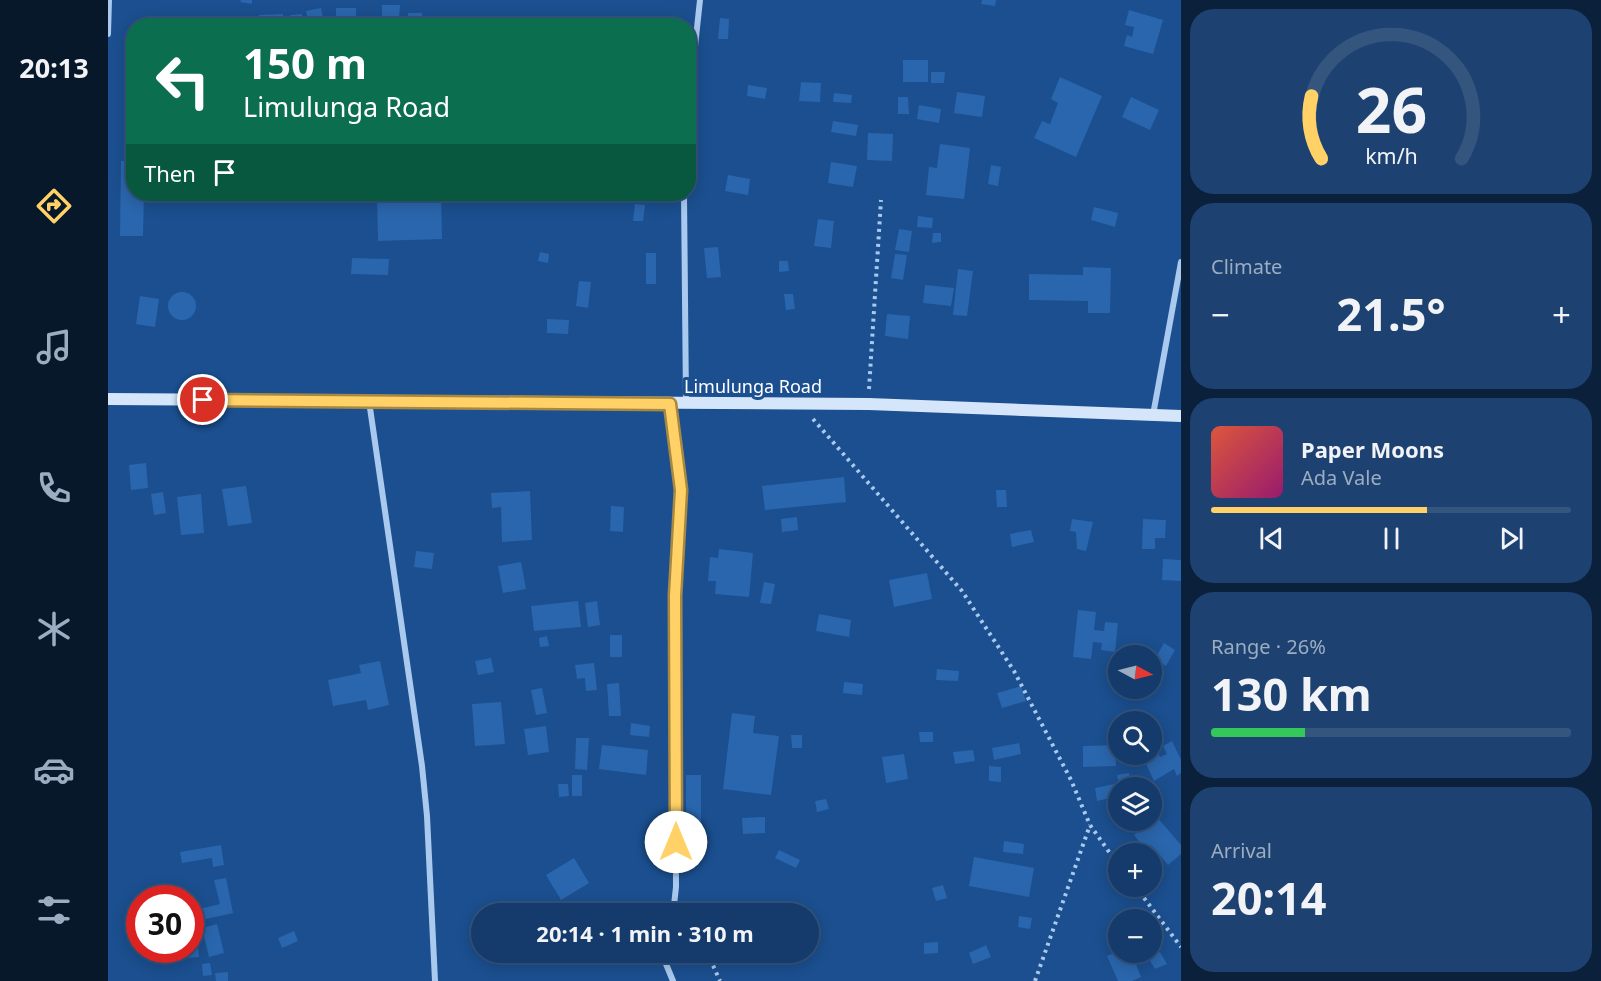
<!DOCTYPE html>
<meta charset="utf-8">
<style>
:root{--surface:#143b6b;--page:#1d4271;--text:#f1f3f6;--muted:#9dadc1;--line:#33557e;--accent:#ffd166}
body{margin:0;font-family:"Noto Sans",sans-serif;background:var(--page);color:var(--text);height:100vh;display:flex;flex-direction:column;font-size:22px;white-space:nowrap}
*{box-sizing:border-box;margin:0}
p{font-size:20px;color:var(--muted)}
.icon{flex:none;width:33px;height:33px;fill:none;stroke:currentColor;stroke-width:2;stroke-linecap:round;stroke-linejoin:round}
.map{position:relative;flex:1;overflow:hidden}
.details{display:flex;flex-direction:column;gap:9px;padding:9px;background:#0b203b;width:420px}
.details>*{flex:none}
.guide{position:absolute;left:18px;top:18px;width:570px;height:183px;border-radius:24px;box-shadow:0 3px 15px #0003,0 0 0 2px var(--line);background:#0b6e4f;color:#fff;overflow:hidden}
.needle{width:39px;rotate:97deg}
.tools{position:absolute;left:1000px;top:645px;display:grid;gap:12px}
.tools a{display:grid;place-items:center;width:54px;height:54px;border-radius:50%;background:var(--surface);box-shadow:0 3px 15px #0003,0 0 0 2px var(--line);font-size:30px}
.speed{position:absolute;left:18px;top:885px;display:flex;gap:12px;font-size:30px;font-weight:700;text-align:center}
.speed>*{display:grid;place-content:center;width:78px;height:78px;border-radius:50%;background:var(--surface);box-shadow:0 3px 15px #0003,0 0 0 2px var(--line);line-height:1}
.speed .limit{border:9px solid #d22;background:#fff;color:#111}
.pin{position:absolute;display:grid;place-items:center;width:51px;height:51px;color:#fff;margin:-26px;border:3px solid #fff;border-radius:50%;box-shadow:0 2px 6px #0007}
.me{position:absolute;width:66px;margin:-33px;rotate:0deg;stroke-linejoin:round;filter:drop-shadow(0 0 4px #0008)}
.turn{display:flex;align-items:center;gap:21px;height:126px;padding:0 18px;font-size:27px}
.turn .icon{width:78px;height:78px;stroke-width:2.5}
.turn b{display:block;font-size:42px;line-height:51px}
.then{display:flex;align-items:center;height:57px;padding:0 18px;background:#0003;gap:12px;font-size:22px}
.big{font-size:45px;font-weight:700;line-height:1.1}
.details .card{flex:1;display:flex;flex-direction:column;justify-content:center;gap:9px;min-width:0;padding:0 21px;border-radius:24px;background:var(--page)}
.details .dial{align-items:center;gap:0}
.dial svg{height:156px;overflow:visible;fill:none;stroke:var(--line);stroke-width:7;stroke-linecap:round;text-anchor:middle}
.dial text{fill:var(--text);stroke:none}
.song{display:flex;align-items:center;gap:18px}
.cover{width:72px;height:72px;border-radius:9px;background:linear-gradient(135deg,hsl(10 70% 55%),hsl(320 70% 35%))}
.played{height:6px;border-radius:3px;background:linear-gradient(90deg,var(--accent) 60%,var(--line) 60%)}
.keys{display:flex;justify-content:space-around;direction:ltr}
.heat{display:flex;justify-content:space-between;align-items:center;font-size:33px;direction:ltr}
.charge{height:9px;border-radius:4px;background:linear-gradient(90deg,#34c759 26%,var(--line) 0)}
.trip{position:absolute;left:363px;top:903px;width:348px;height:60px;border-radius:30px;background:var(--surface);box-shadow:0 3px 15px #0003,0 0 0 2px var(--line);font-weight:700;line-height:60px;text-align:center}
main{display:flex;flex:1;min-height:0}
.tab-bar{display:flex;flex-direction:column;width:108px;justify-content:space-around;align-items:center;background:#08182b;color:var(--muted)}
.tab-bar .icon{width:42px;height:42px}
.tab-bar .selected{color:var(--accent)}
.tab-bar b{font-size:27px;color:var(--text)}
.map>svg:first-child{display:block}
.building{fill:#2a66ad}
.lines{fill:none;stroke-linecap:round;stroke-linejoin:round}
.path{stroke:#a9c9ee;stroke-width:4;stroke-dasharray:3 4.5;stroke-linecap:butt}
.street{stroke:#a9c9ee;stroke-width:6}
.secondary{stroke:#d6e6fa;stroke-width:12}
.route-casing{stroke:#a68842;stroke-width:15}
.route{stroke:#ffd166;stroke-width:10}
.labels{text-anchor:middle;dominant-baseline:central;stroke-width:6;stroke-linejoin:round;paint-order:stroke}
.street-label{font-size:18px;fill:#fff;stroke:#1b4f8f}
</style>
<main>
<nav class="tab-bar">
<b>20:13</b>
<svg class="icon selected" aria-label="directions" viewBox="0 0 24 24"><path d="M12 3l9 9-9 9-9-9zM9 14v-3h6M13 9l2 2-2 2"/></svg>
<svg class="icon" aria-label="music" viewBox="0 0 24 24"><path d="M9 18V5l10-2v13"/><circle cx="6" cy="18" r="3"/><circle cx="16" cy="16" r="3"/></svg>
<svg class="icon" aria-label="phone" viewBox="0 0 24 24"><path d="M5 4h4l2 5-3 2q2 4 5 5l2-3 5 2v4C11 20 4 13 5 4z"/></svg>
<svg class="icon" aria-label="climate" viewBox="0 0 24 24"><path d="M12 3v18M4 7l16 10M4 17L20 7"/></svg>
<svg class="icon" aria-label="car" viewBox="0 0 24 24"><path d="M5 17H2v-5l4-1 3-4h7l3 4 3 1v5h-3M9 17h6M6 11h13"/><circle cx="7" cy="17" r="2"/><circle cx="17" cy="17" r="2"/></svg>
<svg class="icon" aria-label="filters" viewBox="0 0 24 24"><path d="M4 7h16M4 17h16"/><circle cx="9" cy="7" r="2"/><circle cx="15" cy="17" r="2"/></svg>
</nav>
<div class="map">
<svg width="1073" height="981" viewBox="0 0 1073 981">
<rect width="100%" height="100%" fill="#1b4f8f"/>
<g class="building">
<polygon points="133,0 144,0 144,4 132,2"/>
<polygon points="874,0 888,0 887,6 873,4"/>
<polygon points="274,5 292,5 291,18 274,17"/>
<polygon points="213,8 216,23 201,26 198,11"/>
<polygon points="228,8 248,8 248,22 228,21"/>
<polygon points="1021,10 1055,20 1045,54 1016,46 1019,35 1024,37 1026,27 1017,25"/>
<rect x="300" y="13" width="14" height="12"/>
<polygon points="175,14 176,26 152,26 151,15"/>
<polygon points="194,14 194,26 182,26 182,15"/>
<polygon points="612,18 621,19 620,39 610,39"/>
<polygon points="41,20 67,23 67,26 40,26"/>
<rect x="795" y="60" width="25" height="22"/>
<polygon points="823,72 837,72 836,83 823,83"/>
<polygon points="952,77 994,96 968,157 926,138 934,121 942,124 950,103 943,99"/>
<polygon points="693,82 713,83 712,102 691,101"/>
<polygon points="640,85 659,88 657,99 639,96"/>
<polygon points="849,92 877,96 874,117 846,113"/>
<polygon points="726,93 744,95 743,103 725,102"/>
<polygon points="790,97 800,97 801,114 790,114"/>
<polygon points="1023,97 1051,110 1042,130 1014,117"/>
<polygon points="811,105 833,109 831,123 809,119"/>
<polygon points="725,121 750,125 748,136 723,132"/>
<polygon points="760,133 785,134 784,161 759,160"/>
<polygon points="832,144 862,148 856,199 818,195 821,167 829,168"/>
<polygon points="13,161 26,161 26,194 36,194 35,236 12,236"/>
<polygon points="723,162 749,166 745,187 720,183"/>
<polygon points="883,165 893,167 890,186 880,184"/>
<polygon points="620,175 642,179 640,195 617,191"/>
<rect x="99" y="194" width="17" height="5"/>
<polygon points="269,194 333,194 334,239 270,241"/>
<polygon points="458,194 471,194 470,202 458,201"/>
<polygon points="527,204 537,205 535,221 525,221"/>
<polygon points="986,207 1010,213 1007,227 983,220"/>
<polygon points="810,216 825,218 824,228 809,227"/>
<polygon points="710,219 726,221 723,248 706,246"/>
<polygon points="791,229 804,231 801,252 787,250"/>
<polygon points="825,233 833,233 833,242 824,243"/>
<polygon points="610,247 613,277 599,278 596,248"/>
<polygon points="432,252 441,254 440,263 430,261"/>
<rect x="538" y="253" width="10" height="31"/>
<polygon points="787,254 799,255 795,280 783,278"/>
<polygon points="244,258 281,259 280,275 243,274"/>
<polygon points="671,261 680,261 681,271 671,272"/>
<polygon points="975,267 1003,268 1002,313 980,313 980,301 921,300 921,274 975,275"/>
<polygon points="850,269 865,271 859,316 845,315"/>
<polygon points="471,281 483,282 480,308 468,306"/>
<polygon points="817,285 846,288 843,306 815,303"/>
<circle cx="74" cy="306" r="14"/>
<polygon points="676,294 685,294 687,309 678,310"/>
<polygon points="32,296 51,299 47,327 28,324"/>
<polygon points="779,314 802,316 800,339 777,336"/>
<polygon points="439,319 461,320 460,334 439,333"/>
<polygon points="38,463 40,488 23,490 21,465"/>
<polygon points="736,477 738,502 657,510 654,486"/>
<polygon points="138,486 144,523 120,526 114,489"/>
<polygon points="888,490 898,490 899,507 889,507"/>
<polygon points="422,491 424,540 394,542 393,507 384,508 383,493"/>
<polygon points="55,492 58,513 46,515 43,494"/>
<polygon points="93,494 96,533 73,535 69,497"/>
<polygon points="503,506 516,507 515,532 502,531"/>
<polygon points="689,517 690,530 674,532 673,519"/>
<polygon points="964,519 985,522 978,551 969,549 968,532 962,531"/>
<polygon points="1035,519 1058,520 1057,538 1047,538 1047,549 1034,549"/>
<polygon points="923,530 926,542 904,547 902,534"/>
<polygon points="611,549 645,553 641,597 607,594 608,581 600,581 602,557 610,558"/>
<polygon points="308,551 326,553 324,569 306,567"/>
<polygon points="1055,559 1073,560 1073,581 1054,580"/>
<polygon points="413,562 418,589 395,593 390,566"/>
<polygon points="819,573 824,599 786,607 781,580"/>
<polygon points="656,582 667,584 663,604 652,603"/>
<polygon points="470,601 473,627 426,631 423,606"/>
<polygon points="489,601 492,625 480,627 477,603"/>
<polygon points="970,610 988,612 986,630 996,631 997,622 1010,623 1007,652 993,650 994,643 985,642 983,659 965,657"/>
<polygon points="711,614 743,620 741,637 708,631"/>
<rect x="502" y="635" width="12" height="22"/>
<polygon points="439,636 441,646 432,647 431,638"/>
<polygon points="1056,643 1067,650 1058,666 1047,659"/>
<polygon points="383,658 386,672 370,675 367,661"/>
<polygon points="272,661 281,705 260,710 258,700 225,706 220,680 253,673 251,665"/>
<polygon points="486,663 489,690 478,691 477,678 469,679 467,665"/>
<polygon points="829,669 851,671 850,681 828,680"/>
<polygon points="736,682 755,684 754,695 735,693"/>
<polygon points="511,683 513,716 501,716 499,684"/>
<polygon points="913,686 918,701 894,708 889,693"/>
<polygon points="434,688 439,713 428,715 423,690"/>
<polygon points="393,702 397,744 367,746 364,704"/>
<polygon points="624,713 647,716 645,733 671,736 663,795 615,789"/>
<polygon points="523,723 542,726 541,737 522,735"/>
<polygon points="438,726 441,752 420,755 416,729"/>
<polygon points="811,732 825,732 825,742 812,742"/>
<polygon points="683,735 694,735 694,748 684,748"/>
<polygon points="468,738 481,738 479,770 467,769"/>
<polygon points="1064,741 1073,760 1073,773 1069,776 1066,769 1046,781 1034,755 1044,754 1044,751 1048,749 1052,757 1059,754 1055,746"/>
<polygon points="911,743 913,754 886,760 884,748"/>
<polygon points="494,745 540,750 538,775 491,769"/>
<polygon points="1007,745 1008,766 975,767 975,746"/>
<polygon points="865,750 867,761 847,764 845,752"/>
<polygon points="796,754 800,779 778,783 774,757"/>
<polygon points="881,766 893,767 893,782 881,781"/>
<polygon points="1021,773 1024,788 1011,788 1011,796 989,801 987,788 1011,783 1009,775"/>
<rect x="464" y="775" width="10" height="21"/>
<rect x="578" y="775" width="15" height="54"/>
<polygon points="450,784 460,784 461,796 451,797"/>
<polygon points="718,799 721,809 709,812 707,801"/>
<polygon points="1048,816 1073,845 1073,854 1060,865 1044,846 1038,850 1026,835"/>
<polygon points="657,817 657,833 635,834 634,818"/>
<polygon points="896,841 916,844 915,854 895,852"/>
<polygon points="113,845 116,865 105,867 104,858 74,863 72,852"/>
<polygon points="671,850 692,860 688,868 667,858"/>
<polygon points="866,857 926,868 921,897 861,886"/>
<polygon points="466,858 481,883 453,900 438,875"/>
<polygon points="118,878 125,913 85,922 83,911 112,904 106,880"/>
<polygon points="835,885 839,898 828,901 824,888"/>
<polygon points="1034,912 1038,920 1022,920"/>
<polygon points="911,916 924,918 922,929 910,927"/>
<polygon points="109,924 116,953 101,957 94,928"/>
<polygon points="82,928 88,928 91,957 78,958 77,950 82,950"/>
<polygon points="186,931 190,941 174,948 170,938"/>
<polygon points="830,942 830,953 816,954 816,943"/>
<polygon points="878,945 883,957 865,964 861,953"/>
<polygon points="1011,951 1023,952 1033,977 1024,981 1010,981 999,956"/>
<polygon points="1052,952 1059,964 1047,969 1040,957"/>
<polygon points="102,963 104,975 95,976 94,964"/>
<polygon points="120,972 120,981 108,981 107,973"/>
</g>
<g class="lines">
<g class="path">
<polyline points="761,389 773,200"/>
<polyline points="705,419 854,591 906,671 963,780 982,825 1011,866"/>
<polyline points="1027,886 1073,947"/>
<polyline points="599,952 612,981"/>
<polyline points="927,981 982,825"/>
</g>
<g class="street">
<polyline points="0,34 1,0"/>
<polyline points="580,111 592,0"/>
<polyline points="576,194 578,402"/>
<polyline points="261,401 314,766 319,816 327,981"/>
<polyline points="562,404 573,490 567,596 568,887 565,914"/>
<polyline points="1045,415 1073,262"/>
<polyline points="560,952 558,964 565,981"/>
</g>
<polyline class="secondary" points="0,399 761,404 1073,416"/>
</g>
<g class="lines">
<defs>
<polyline id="route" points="95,400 562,404 573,490 567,596 568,842"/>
</defs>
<use href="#route" class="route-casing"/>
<use href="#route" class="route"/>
</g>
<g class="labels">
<g class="street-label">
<text x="645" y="386">Limulunga Road</text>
</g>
</g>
</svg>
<div class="tools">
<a><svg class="needle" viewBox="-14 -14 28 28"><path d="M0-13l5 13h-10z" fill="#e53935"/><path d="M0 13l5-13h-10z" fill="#9dadc1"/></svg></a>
<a><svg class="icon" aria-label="search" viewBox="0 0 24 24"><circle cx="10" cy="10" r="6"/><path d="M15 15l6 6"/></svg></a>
<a><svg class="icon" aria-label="layers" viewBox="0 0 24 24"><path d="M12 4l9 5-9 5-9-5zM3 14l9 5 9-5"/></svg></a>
<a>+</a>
<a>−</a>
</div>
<div class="speed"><div class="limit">30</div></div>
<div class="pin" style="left:95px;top:400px;background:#d93025"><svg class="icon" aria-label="arrive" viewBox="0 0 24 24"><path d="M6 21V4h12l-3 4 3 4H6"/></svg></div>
<svg class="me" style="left:568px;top:842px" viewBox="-20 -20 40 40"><circle r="19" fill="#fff"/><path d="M0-13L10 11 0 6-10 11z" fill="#ffd166"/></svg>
<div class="trip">20:14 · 1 min · 310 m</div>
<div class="guide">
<div class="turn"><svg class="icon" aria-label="left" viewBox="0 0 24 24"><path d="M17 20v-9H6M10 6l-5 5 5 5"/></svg><div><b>150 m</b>Limulunga Road</div></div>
<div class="then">Then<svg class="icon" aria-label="arrive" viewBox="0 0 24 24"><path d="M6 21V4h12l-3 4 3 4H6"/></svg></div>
</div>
</div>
<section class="details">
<div class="card dial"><svg viewBox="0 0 100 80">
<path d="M14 69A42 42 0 1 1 86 69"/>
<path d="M14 69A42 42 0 0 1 9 37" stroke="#ffd166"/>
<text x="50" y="56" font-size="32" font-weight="700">26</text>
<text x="50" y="72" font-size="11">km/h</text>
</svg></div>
<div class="card"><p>Climate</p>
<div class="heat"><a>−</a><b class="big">21.5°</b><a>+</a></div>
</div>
<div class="card">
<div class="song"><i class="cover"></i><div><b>Paper Moons</b><p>Ada Vale</p></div></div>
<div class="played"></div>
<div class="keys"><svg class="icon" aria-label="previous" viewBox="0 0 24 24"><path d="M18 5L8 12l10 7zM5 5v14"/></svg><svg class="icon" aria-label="pause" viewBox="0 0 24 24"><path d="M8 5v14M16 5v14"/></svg><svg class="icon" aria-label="next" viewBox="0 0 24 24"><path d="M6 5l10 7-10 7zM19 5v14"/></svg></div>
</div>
<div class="card"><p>Range · 26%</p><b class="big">130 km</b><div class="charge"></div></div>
<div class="card"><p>Arrival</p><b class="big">20:14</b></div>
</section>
</main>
